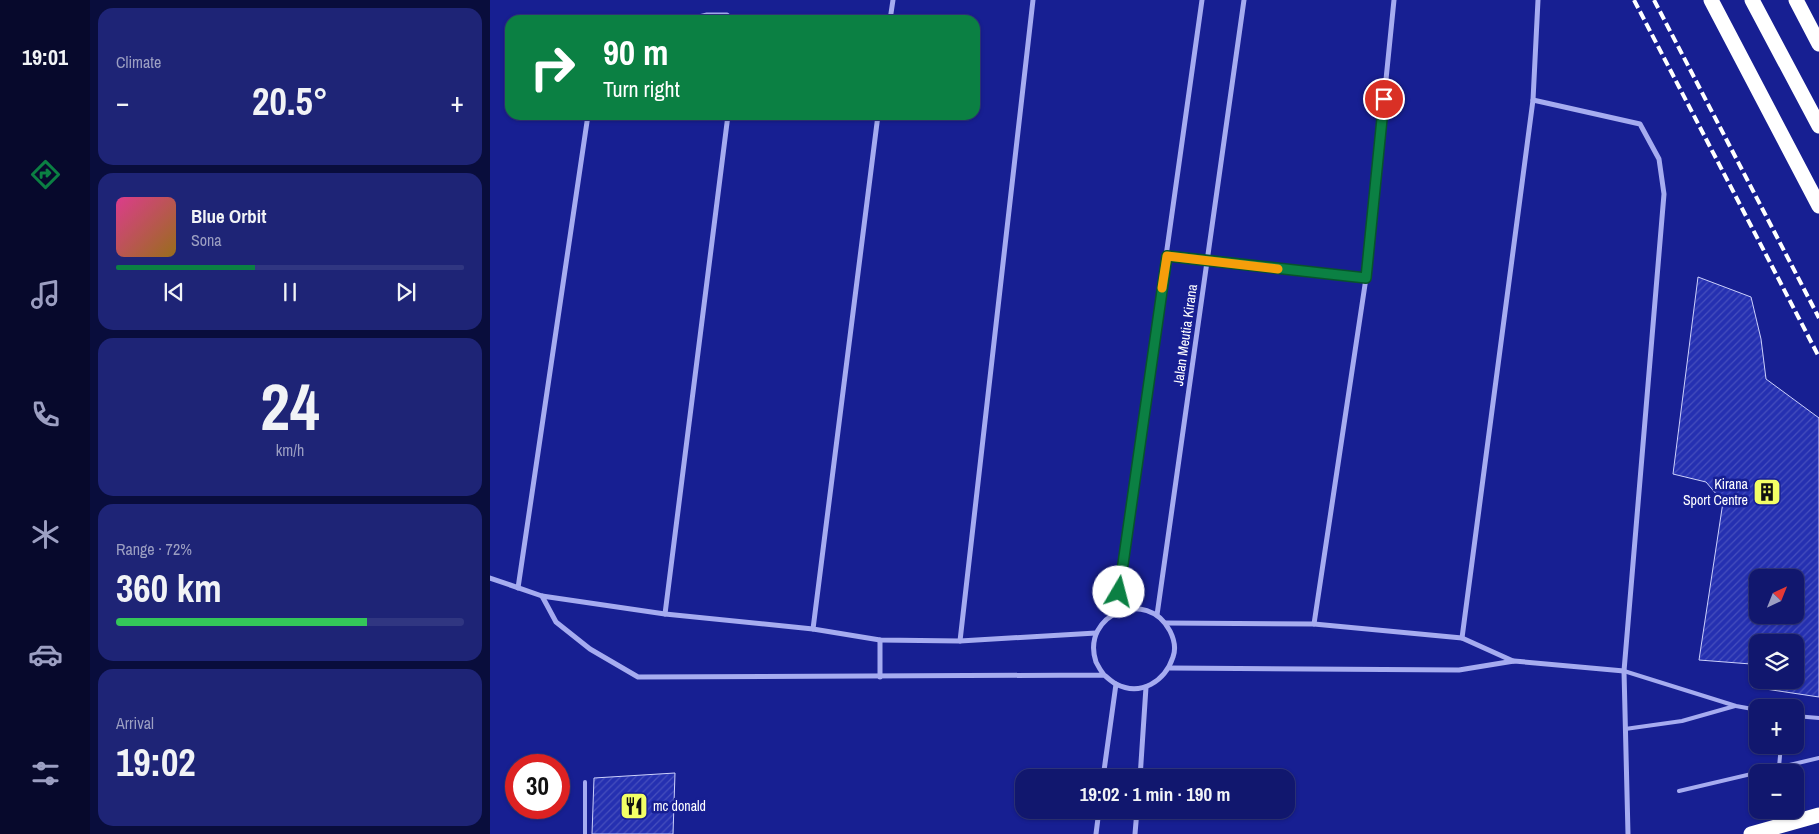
<!DOCTYPE html>
<meta charset="utf-8">
<style>
:root{--surface:#11176e;--page:#1e2476;--text:#f1f3f6;--muted:#9c9fc2;--line:#303681;--accent:#0b8043}
body{margin:0;font-family:"Archivo Narrow",sans-serif;background:var(--page);color:var(--text);height:100vh;display:flex;flex-direction:column;font-size:19px;white-space:nowrap}
*{box-sizing:border-box;margin:0}
p{font-size:16px;color:var(--muted)}
.icon{flex:none;width:28px;height:28px;fill:none;stroke:currentColor;stroke-width:2;stroke-linecap:round;stroke-linejoin:round}
.map{position:relative;flex:1;overflow:hidden}
.sheet{display:flex;flex-direction:column;gap:8px;padding:8px;background:#090d3c;width:400px}
.sheet>*{flex:none}
.banner{position:absolute;left:15px;top:15px;width:475px;height:105px;border-radius:15px;box-shadow:0 1px 4px #0004,0 0 0 1px var(--line);background:#0b8043;color:#fff;overflow:hidden}
.needle{width:32px;rotate:43deg}
.controls{position:absolute;left:1259px;top:569px;display:grid;gap:10px}
.controls a{display:grid;place-items:center;width:55px;height:55px;border-radius:10px;background:var(--surface);box-shadow:0 1px 4px #0004,0 0 0 1px var(--line);font-size:25px}
.speed{position:absolute;left:15px;top:754px;display:flex;gap:10px;font-size:25px;font-weight:700;text-align:center}
.speed>*{display:grid;place-content:center;width:65px;height:65px;border-radius:50%;background:var(--surface);box-shadow:0 1px 4px #0004,0 0 0 1px var(--line);line-height:1}
.speed .limit{border:8px solid #d22;background:#fff;color:#111}
.pin{position:absolute;display:grid;place-items:center;width:42px;height:42px;color:#fff;margin:-21px;border:2px solid #fff;border-radius:50%;box-shadow:0 1px 5px #0007}
.me{position:absolute;width:55px;margin:-28px;rotate:8deg;stroke-linejoin:round;filter:drop-shadow(0 0 4px #0008)}
.turn{display:flex;align-items:center;gap:18px;height:105px;padding:0 15px;font-size:22px}
.turn .icon{width:65px;height:65px;stroke-width:2.5}
.turn b{display:block;font-size:35px;line-height:42px}
.big{font-size:38px;font-weight:700;line-height:1.1}
.sheet .card{flex:1;display:flex;flex-direction:column;justify-content:center;gap:8px;min-width:0;padding:0 18px;border-radius:15px;background:var(--page)}
.sheet .dial{align-items:center;gap:0}
.dial b{font-size:65px;line-height:1}
.song{display:flex;align-items:center;gap:15px}
.cover{width:60px;height:60px;border-radius:8px;background:linear-gradient(135deg,hsl(330 70% 55%),hsl(40 70% 35%))}
.played{height:5px;border-radius:2px;background:linear-gradient(90deg,var(--accent) 40%,var(--line) 40%)}
.keys{display:flex;justify-content:space-around;direction:ltr}
.heat{display:flex;justify-content:space-between;align-items:center;font-size:28px;direction:ltr}
.charge{height:8px;border-radius:4px;background:linear-gradient(90deg,#34c759 72%,var(--line) 0)}
.trip{position:absolute;left:525px;top:769px;width:280px;height:50px;border-radius:15px;background:var(--surface);box-shadow:0 1px 4px #0004,0 0 0 1px var(--line);font-weight:700;line-height:50px;text-align:center}
main{display:flex;flex:1;min-height:0}
.menu{display:flex;flex-direction:column;width:90px;justify-content:space-around;align-items:center;background:#07092c;color:var(--muted)}
.menu .icon{width:35px;height:35px}
.menu .selected{color:var(--accent)}
.menu b{font-size:22px;color:var(--text)}
.map>svg:first-child{display:block}
.building{fill:url(#building-hatch);stroke:#cdd1fc;fill-rule:evenodd}
.lines{fill:none;stroke-linecap:round;stroke-linejoin:round}
.lane{stroke:#a6acf0;stroke-width:4}
.street{stroke:#a6acf0;stroke-width:5}
.highway{stroke:#fff;stroke-width:15}
.rail{stroke:#fff;stroke-width:4;stroke-dasharray:9 4;stroke-linecap:butt}
.route-casing{stroke:#07532c;stroke-width:12}
.route{stroke:#0b8043;stroke-width:9}
.slow{stroke:#f59e0b;stroke-width:9}
.labels{text-anchor:middle;dominant-baseline:central;stroke-width:5;stroke-linejoin:round;paint-order:stroke}
.street-label{font-size:14px;fill:#fff;stroke:#171f92}
.poi-label{font-size:14px;fill:#fff;stroke:#171f92;text-anchor:end}
</style>
<main>
<nav class="menu">
<b>19:01</b>
<svg class="icon selected" aria-label="directions" viewBox="0 0 24 24"><path d="M12 3l9 9-9 9-9-9zM9 14v-3h6M13 9l2 2-2 2"/></svg>
<svg class="icon" aria-label="music" viewBox="0 0 24 24"><path d="M9 18V5l10-2v13"/><circle cx="6" cy="18" r="3"/><circle cx="16" cy="16" r="3"/></svg>
<svg class="icon" aria-label="phone" viewBox="0 0 24 24"><path d="M5 4h4l2 5-3 2q2 4 5 5l2-3 5 2v4C11 20 4 13 5 4z"/></svg>
<svg class="icon" aria-label="climate" viewBox="0 0 24 24"><path d="M12 3v18M4 7l16 10M4 17L20 7"/></svg>
<svg class="icon" aria-label="car" viewBox="0 0 24 24"><path d="M5 17H2v-5l4-1 3-4h7l3 4 3 1v5h-3M9 17h6M6 11h13"/><circle cx="7" cy="17" r="2"/><circle cx="17" cy="17" r="2"/></svg>
<svg class="icon" aria-label="filters" viewBox="0 0 24 24"><path d="M4 7h16M4 17h16"/><circle cx="9" cy="7" r="2"/><circle cx="15" cy="17" r="2"/></svg>
</nav>
<section class="sheet">
<div class="card"><p>Climate</p>
<div class="heat"><a>−</a><b class="big">20.5°</b><a>+</a></div>
</div>
<div class="card">
<div class="song"><i class="cover"></i><div><b>Blue Orbit</b><p>Sona</p></div></div>
<div class="played"></div>
<div class="keys"><svg class="icon" aria-label="previous" viewBox="0 0 24 24"><path d="M18 5L8 12l10 7zM5 5v14"/></svg><svg class="icon" aria-label="pause" viewBox="0 0 24 24"><path d="M8 5v14M16 5v14"/></svg><svg class="icon" aria-label="next" viewBox="0 0 24 24"><path d="M6 5l10 7-10 7zM19 5v14"/></svg></div>
</div>
<div class="card dial"><b>24</b><p>km/h</p></div>
<div class="card"><p>Range · 72%</p><b class="big">360 km</b><div class="charge"></div></div>
<div class="card"><p>Arrival</p><b class="big">19:02</b></div>
</section>
<div class="map">
<svg width="1329" height="834" viewBox="0 0 1329 834">
<defs>
<pattern id="building-hatch" width="6" height="6" patternUnits="userSpaceOnUse" patternTransform="scale(1.25)"><rect width="6" height="6" fill="#2530b1"/><path d="M-1 1l2-2M0 6l6-6M5 7l2-2" fill="none" stroke="#464fbd"/></pattern>
</defs>
<rect width="100%" height="100%" fill="#171f92"/>
<g class="building">
<path d="M1208,277L1261,297L1271,339L1276,379L1329,418V697L1262,687L1261,664L1209,660L1233,502L1216,482L1183,474ZM1268,578H1305V615H1268ZM1268,642H1305V680H1268Z"/>
<polygon points="185,773 183,834 102,834 104,778"/>
</g>
<g class="lines">
<g class="lane">
<polyline points="1134,671 1246,706 1268,710"/>
<polyline points="1305,716 1329,718"/>
<polyline points="1135,729 1192,721 1245,706"/>
<polyline points="1289,767 1291,745"/>
<polyline points="1189,791 1329,758"/>
<polyline points="95,834 95,782"/>
</g>
<g class="street">
<polyline points="197,20 217,15 237,15 242,20"/>
<polyline points="400,20 403,0"/>
<polyline points="1043,100 1150,124 1169,159 1174,194 1134,671 1138,834"/>
<polyline points="677,256 876,278"/>
<polyline points="0,578 52,596 175,614 323,629 390,640 470,641 606,633"/>
<polyline points="28,588 98,115"/>
<path d="M52,596L66,622L100,649L148,677L614,675C618,678 622,682 626,684C651,697 675,681 683,657C686,649 684,639 680,631C658,587 590,614 606,662C608,666 611,671 614,675"/>
<polyline points="626,612 712,0"/>
<polyline points="175,614 238,115"/>
<polyline points="667,615 754,0"/>
<polyline points="676,623 824,624 972,638 1023,661"/>
<polyline points="824,624 876,278 904,0"/>
<polyline points="323,629 388,115"/>
<polyline points="972,638 1043,100 1048,0"/>
<polyline points="390,640 390,677"/>
<polyline points="470,641 543,0"/>
<polyline points="680,668 969,670 1024,661 1134,671"/>
<polyline points="613,778 626,684"/>
<polyline points="650,778 656,687"/>
<polyline points="606,834 609,810"/>
<polyline points="645,834 647,810"/>
</g>
<g class="highway">
<polyline points="1221,0 1329,206"/>
<polyline points="1262,0 1329,126"/>
<polyline points="1306,0 1329,44"/>
<polyline points="1261,834 1329,815"/>
</g>
<g class="rail">
<polyline points="1144,0 1329,357"/>
<polyline points="1164,0 1329,318"/>
</g>
</g>
<g class="lines">
<defs>
<polyline id="route" points="629,592 677,256 876,278 894,99"/>
</defs>
<use href="#route" class="route-casing"/>
<use href="#route" class="route"/>
<polyline class="slow" points="672,288 677,256 788,269"/>
</g>
<defs>
<symbol id="building-square" viewBox="-11 -11 22 22"><rect x="-9" y="-9" width="18" height="18" rx="4" fill="#f3ff65" stroke="#171f92"/><path d="M-4-6H4V6H1V3H-1V6H-4ZM-2.5-4.3h1.7v1.8h-1.7ZM.8-4.3h1.7v1.8H.8ZM-2.5-1h1.7V.8h-1.7ZM.8-1h1.7V.8H.8Z" fill="#111"/></symbol>
<symbol id="restaurant-square" viewBox="-11 -11 22 22"><rect x="-9" y="-9" width="18" height="18" rx="4" fill="#f3ff65" stroke="#171f92"/><path d="M-5-6h1v4h1v-4h1v4h1v-4h1v5L-1.5 .5V6h-2V.5L-5-1ZM5-6V6H3V1.5H1.5Q1.5-4 5-6Z" fill="#111"/></symbol>
</defs>
<g fill-rule="evenodd">
<use href="#building-square" x="1261" y="476" width="32" height="32"/>
<use href="#restaurant-square" x="128" y="790" width="32" height="32"/>
</g>
<g class="labels">
<g class="street-label">
<text transform="translate(695 335) rotate(-82)">Jalan Meutia Kirana</text>
</g>
<g class="poi-label">
<text x="1258" y="484">Kirana<tspan x="1258" dy="16">Sport Centre</tspan></text>
<text x="163" y="806" text-anchor="start">mc donald</text>
</g>
</g>
</svg>
<div class="controls">
<a><svg class="needle" viewBox="-14 -14 28 28"><path d="M0-13l5 13h-10z" fill="#e53935"/><path d="M0 13l5-13h-10z" fill="#9c9fc2"/></svg></a>
<a><svg class="icon" aria-label="layers" viewBox="0 0 24 24"><path d="M12 4l9 5-9 5-9-5zM3 14l9 5 9-5"/></svg></a>
<a>+</a>
<a>−</a>
</div>
<div class="speed"><div class="limit">30</div></div>
<div class="pin" style="left:894px;top:99px;background:#d93025"><svg class="icon" aria-label="arrive" viewBox="0 0 24 24"><path d="M6 21V4h12l-3 4 3 4H6"/></svg></div>
<svg class="me" style="left:629px;top:592px" viewBox="-20 -20 40 40"><circle r="19" fill="#fff"/><path d="M0-13L10 11 0 6-10 11z" fill="#0b8043"/></svg>
<div class="trip">19:02 · 1 min · 190 m</div>
<div class="banner">
<div class="turn"><svg class="icon" aria-label="right" viewBox="0 0 24 24"><path d="M7 20v-9h11M14 6l5 5-5 5"/></svg><div><b>90 m</b>Turn right</div></div>
</div>
</div>
</main>
